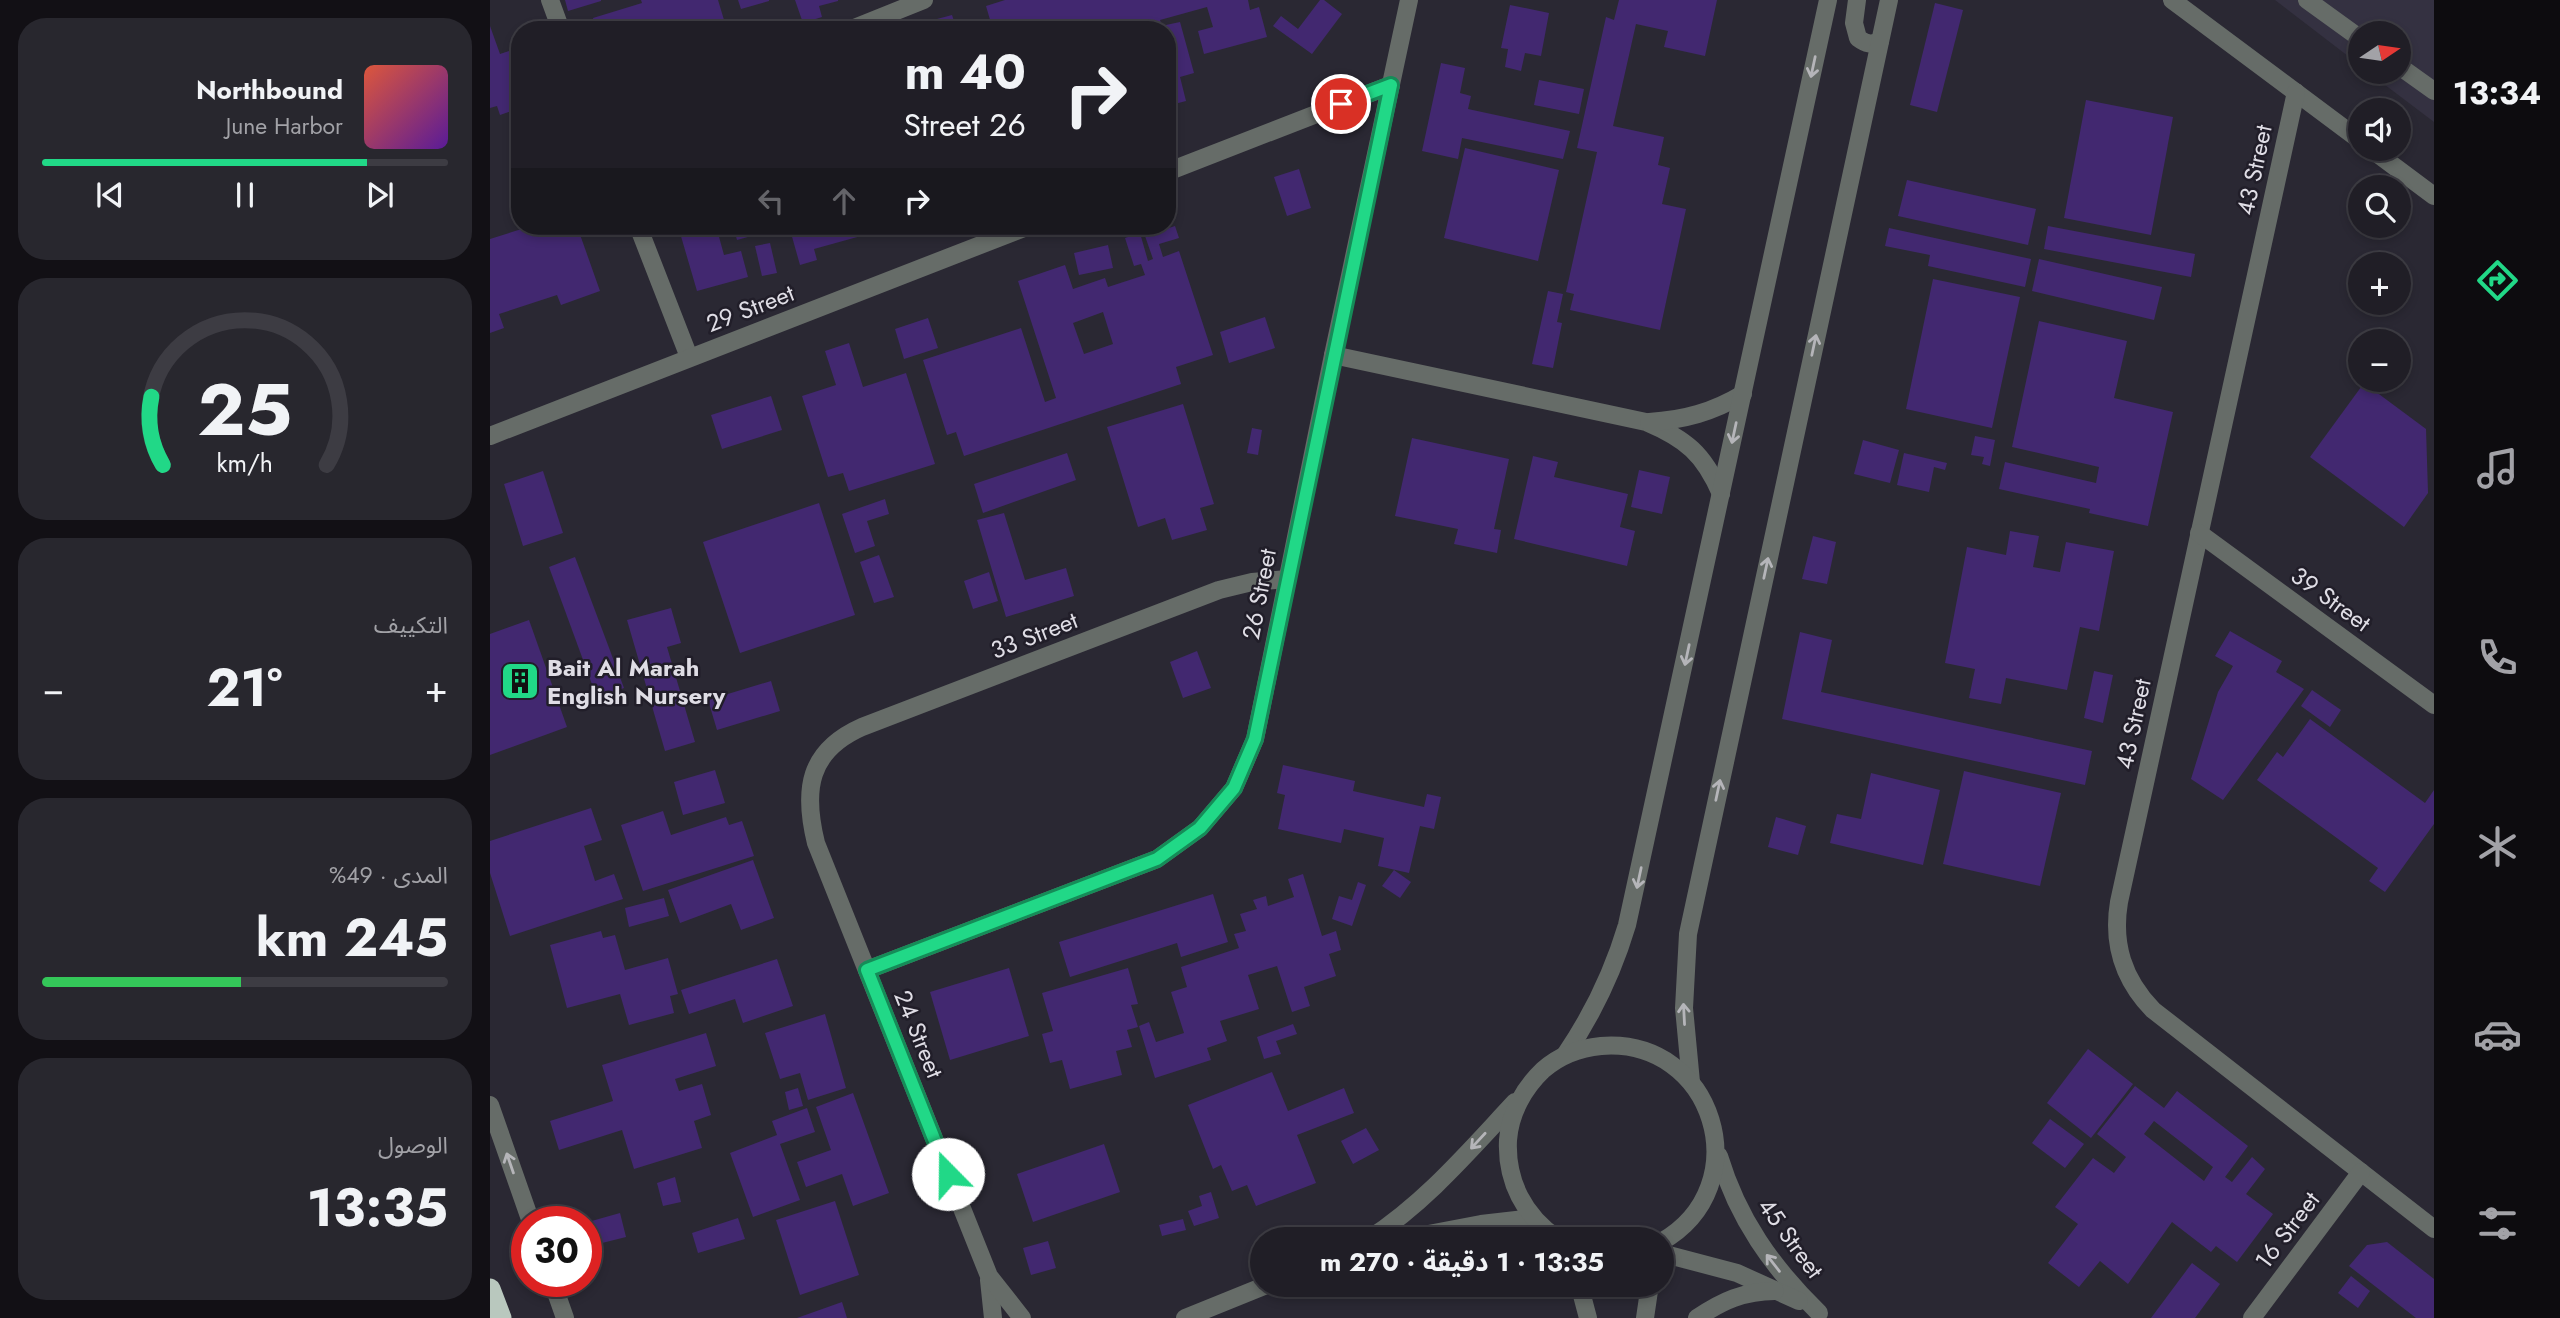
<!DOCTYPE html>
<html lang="ar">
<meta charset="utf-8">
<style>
:root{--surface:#201e26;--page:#28272e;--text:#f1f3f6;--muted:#a2a2a7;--line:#3d3c43;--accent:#21d887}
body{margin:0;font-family:Jost,"Noto Sans Arabic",sans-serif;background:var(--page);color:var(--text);direction:rtl;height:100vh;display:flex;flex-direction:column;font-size:26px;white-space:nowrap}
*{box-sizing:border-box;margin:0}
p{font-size:23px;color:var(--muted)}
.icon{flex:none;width:38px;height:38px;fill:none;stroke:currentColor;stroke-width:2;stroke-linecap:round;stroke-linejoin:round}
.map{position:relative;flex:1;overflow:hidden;direction:ltr}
.drawer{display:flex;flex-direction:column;gap:18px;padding:18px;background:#121015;width:490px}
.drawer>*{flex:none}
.hud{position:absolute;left:21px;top:21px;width:665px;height:214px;border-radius:28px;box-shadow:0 4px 10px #0003,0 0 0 2px var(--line);direction:rtl;background:#201e26;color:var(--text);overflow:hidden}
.needle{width:46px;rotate:77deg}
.buttons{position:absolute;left:1858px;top:21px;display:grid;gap:14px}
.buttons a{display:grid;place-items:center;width:63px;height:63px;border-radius:50%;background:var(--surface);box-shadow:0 4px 10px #0003,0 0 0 2px var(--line);font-size:35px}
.speed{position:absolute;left:21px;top:1206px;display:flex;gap:14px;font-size:35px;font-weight:700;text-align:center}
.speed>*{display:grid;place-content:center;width:91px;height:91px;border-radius:50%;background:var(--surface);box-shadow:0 4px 10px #0003,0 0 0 2px var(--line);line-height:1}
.speed .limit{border:10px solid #d22;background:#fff;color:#111}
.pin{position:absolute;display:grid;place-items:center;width:60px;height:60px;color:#fff;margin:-30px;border:4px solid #fff;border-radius:50%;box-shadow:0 2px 7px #0007}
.me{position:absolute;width:77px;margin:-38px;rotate:338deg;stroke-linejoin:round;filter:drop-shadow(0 0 5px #0008)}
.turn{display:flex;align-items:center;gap:24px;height:147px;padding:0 35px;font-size:32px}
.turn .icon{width:91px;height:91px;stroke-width:2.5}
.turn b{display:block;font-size:49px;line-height:60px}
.lanes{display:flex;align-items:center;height:66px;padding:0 35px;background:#0003;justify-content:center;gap:35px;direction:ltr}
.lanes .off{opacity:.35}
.big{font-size:52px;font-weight:700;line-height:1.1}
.drawer .tile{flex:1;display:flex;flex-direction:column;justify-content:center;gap:10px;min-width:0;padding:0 24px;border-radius:28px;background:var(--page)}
.drawer .dial{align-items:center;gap:0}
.dial svg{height:182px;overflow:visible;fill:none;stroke:var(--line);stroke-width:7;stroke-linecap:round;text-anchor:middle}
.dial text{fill:var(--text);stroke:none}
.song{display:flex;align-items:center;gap:21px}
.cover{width:84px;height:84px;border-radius:10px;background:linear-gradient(135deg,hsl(10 70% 55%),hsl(270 70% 35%))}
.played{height:7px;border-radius:4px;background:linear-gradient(90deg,var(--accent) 80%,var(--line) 80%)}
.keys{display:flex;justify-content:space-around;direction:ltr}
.heat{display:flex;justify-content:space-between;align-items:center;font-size:38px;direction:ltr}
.charge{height:10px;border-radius:5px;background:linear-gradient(90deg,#34c759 49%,var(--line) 0)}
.trip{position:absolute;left:760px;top:1227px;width:424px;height:70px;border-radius:35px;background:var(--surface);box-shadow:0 4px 10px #0003,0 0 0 2px var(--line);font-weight:700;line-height:70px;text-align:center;direction:rtl}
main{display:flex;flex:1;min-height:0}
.menu{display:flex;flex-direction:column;width:126px;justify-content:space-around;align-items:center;background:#0d0c0f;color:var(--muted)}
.menu .icon{width:49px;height:49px}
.menu .active{color:var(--accent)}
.menu b{font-size:32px;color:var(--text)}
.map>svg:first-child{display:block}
.built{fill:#343141}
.building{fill:#422870;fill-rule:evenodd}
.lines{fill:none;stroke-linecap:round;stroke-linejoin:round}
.minor{stroke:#666c68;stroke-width:18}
.highway{stroke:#b9c8be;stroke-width:21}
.oneway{stroke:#b5b5b9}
.route-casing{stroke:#158c58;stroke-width:18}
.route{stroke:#21d887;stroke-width:12}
.labels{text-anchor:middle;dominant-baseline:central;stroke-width:5;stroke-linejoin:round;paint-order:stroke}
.street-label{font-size:24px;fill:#dfdde5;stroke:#211e29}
.poi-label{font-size:24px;font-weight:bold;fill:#dfdde5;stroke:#211e29;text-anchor:start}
</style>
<main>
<nav class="menu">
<b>13:34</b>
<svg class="icon active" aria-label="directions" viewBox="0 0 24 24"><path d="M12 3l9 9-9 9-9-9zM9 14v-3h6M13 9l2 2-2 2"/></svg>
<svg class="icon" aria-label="music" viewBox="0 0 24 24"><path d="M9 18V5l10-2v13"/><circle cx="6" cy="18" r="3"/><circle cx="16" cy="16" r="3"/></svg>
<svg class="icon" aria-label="phone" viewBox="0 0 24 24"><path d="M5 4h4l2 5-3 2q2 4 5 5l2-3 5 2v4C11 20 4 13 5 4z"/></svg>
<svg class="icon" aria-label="climate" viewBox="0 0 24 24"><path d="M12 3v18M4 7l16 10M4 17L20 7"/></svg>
<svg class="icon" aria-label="car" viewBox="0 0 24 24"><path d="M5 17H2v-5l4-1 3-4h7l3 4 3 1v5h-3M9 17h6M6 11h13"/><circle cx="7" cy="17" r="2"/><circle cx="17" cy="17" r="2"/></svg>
<svg class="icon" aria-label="filters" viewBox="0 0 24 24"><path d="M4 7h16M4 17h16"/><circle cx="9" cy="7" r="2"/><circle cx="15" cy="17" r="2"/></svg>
</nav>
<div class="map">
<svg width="1944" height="1318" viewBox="0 0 1944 1318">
<rect width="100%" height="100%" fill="#2a2833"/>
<polygon class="built" points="1785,0 1944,0 1944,122 1878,72 1909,72 1909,33 1871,33 1871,66"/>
<g class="building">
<polygon points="75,0 111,0 111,1 78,11"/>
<polygon points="151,0 228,0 237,30 106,30 103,18 152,3"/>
<polygon points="248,0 279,0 279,1 251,9"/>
<polygon points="305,0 348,0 348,1 329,6 332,17 313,23"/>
<polygon points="515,0 758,0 760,10 769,7 777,37 714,54 708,31 723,27 717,7 670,20 673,29 670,30 503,30 496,6"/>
<polygon points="830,0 834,0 852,14 822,54 783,26 791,16 808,29"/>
<polygon points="1129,0 1227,0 1215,56 1174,47 1178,31 1146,24 1123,126 1174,137 1168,165 1180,168 1172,204 1196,209 1170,330 1080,310 1084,294 1076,292 1107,152 1087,148 1116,17 1124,20"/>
<polygon points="1445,3 1473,10 1447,112 1420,105"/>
<polygon points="1020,5 1059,13 1051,56 1035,53 1031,71 1015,67 1018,49 1011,48"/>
<polygon points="462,15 467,30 450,30 447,19"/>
<polygon points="690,22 704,73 690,77 696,101 677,106 676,25"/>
<polygon points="0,26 10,54 19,51 30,84 30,108 10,115 7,106 0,108"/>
<polygon points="951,63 975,68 970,93 981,96 978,109 1080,131 1073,159 972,138 968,159 932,151"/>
<polygon points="1049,80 1094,89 1089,114 1044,105"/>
<polygon points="1596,100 1683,117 1661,235 1574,218"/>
<polygon points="30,127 30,144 29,144 24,129"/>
<polygon points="975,148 1069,170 1048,261 954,238"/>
<polygon points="809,169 821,208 797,216 784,177"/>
<polygon points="1417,180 1546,209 1538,245 1408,216"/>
<polygon points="41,226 87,226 110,291 71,305 67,295 9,314 14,328 0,333 0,239"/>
<polygon points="188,226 226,226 234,255 251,251 258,277 207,291"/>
<polygon points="243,226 294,226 294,227 247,240"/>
<polygon points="299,226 387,226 389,231 324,249 327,260 310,265"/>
<path d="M685,226L689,238L669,244L673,257L689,251L723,355L686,367L691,384L474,456L466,432L457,435L433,360L531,328L555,402L566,398L528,281L575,265L583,289L615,278L618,287L655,275L651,264L644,266L635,238L650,233L658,261L663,259L655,236ZM613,312L623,344L594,354L583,323Z"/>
<polygon points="1558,226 1705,254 1701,277 1554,249"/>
<polygon points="1399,228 1541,259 1535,287 1438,266 1440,255 1395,246"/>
<polygon points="280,243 287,273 272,276 265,246"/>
<polygon points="618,245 623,268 589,275 584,253"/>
<polygon points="1549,259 1672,287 1664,320 1542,291"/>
<polygon points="1443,279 1530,297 1502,428 1416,409"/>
<polygon points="1058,291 1073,294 1067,322 1072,323 1063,368 1042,364"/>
<polygon points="775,317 785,348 739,363 730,332"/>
<polygon points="438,318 448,348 414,359 405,329"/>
<polygon points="1549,321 1637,341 1624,398 1683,412 1658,526 1599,513 1600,509 1509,489 1515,462 1606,483 1609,467 1522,447"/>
<polygon points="359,343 373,387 416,373 445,464 359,491 353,473 338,477 312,396 346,385 335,351"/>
<polygon points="1874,383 1936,429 1938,493 1914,527 1820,457"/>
<polygon points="281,396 292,430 232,449 221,415"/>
<polygon points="693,404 724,504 710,508 717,530 682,540 675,518 648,527 617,427"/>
<polygon points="762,428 772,430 768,455 757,453"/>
<polygon points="1485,436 1505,440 1500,466 1492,464 1494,457 1481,455"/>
<polygon points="922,438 1019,459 1004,529 1011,530 1007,553 964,544 968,529 905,516"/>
<polygon points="1373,440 1409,450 1400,483 1364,474"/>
<polygon points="577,453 586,480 493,513 484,484"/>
<polygon points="1414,453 1457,463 1455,470 1444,467 1439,492 1407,485"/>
<polygon points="1043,456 1068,462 1064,477 1138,494 1130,527 1145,531 1137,566 1024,539"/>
<polygon points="1149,470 1180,477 1172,514 1141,507"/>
<polygon points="53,471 73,533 33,546 14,484"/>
<polygon points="395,499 399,514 377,521 385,546 365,553 352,514"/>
<polygon points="329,503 365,615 250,653 213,542"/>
<polygon points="514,513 535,580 576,568 584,596 516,617 487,520"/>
<polygon points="1520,531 1549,536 1543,567 1570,572 1576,542 1624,551 1609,631 1590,627 1577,690 1516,678 1511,704 1479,698 1485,669 1455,663 1477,547 1516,555"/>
<polygon points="1323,536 1346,542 1337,584 1312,579"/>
<polygon points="389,555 404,597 384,603 370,562"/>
<polygon points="85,557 134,688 107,698 59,567"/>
<polygon points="499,572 508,601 483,609 474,581"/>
<polygon points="181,608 191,643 177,647 205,742 175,751 137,620"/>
<polygon points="39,620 77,727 0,755 0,634"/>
<polygon points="1740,631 1792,661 1786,672 1814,689 1733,800 1701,779 1728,692 1743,666 1725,656"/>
<polygon points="1310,632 1342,640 1331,692 1602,751 1595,785 1292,719"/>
<polygon points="707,651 721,688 693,698 680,662"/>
<polygon points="1604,671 1623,675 1613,723 1594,718"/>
<polygon points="281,681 290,711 227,730 218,700"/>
<polygon points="1822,690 1851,710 1840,727 1811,706"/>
<polygon points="1820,719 1935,803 1944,790 1944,824 1895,892 1879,881 1888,868 1767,780 1787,752 1793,757"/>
<polygon points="793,765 865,781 863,791 934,807 937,794 951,797 944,829 930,826 919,873 888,866 894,838 854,829 851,843 788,829 795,795 787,793"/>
<polygon points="225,770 235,803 193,815 184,782"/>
<polygon points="1474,771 1571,793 1550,886 1453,864"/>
<polygon points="1381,773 1450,790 1433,865 1340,843 1347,814 1371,819"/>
<polygon points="101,808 112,840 94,846 105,881 124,874 133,899 20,936 0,873 0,841"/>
<polygon points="173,811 181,835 236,817 239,825 252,821 264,856 153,891 131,825"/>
<polygon points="1286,817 1316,826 1308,855 1278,847"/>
<polygon points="263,860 284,918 251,930 241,904 190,923 178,890"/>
<polygon points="904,870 921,882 910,898 892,886"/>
<polygon points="813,874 832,936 846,931 851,950 839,954 846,976 814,987 820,1006 802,1012 787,966 758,975 769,1009 730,1021 737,1041 717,1048 721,1060 665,1078 649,1026 659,1022 666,1042 694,1033 681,992 697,987 691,967 749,948 744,934 756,931 750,914 767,909 763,900 776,896 778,906 804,897 798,879"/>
<polygon points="868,882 876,885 862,926 842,919 849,896 862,900"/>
<polygon points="723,894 738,942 691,957 687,943 580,977 569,942"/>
<polygon points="174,898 179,916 139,927 135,908"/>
<polygon points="111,931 113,938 125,935 135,970 178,958 188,994 180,996 184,1013 139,1025 130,994 77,1008 60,945"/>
<polygon points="287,959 303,1006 253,1023 245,999 199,1014 191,990"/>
<polygon points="519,968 539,1036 460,1060 440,992"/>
<polygon points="638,968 648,1004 641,1005 648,1027 637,1030 642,1047 626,1051 632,1075 580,1089 572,1060 560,1063 552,1034 563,1031 552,993"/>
<polygon points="335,1014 356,1088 318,1100 310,1073 290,1079 275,1033"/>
<polygon points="803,1024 807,1034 786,1041 791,1054 774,1059 767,1037"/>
<polygon points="216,1033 226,1066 185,1079 189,1091 212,1084 221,1115 204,1121 212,1148 144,1169 132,1130 69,1150 60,1121 123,1101 112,1065"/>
<polygon points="1598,1049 1643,1084 1601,1138 1557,1103"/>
<polygon points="782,1072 798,1111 854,1088 864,1113 807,1135 826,1183 766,1206 757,1185 742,1191 731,1165 723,1169 698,1105"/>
<path d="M1645,1086L1674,1108L1687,1091L1758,1146L1735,1177L1742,1182L1762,1157L1775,1169L1756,1194L1783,1214L1747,1262L1726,1246L1721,1252L1682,1222L1638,1284L1610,1261L1589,1287L1558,1263L1588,1224L1565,1207L1603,1158L1624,1173L1636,1157L1607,1134ZM1664,1121L1723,1167L1714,1181L1654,1134Z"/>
<polygon points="308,1088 313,1106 299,1110 295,1092"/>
<polygon points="363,1093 399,1193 363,1206 352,1174 316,1187 307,1162 341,1150 326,1107"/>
<polygon points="317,1108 325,1132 290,1144 310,1200 263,1217 240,1153 287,1135 282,1121"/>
<polygon points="1560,1119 1594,1144 1575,1168 1542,1143"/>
<polygon points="876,1128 889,1150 863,1164 851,1141"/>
<polygon points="614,1144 630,1192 543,1222 527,1174"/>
<polygon points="185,1177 191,1202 173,1206 167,1183"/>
<polygon points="721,1192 729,1218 704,1226 698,1211 712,1206 709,1196"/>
<polygon points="345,1201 369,1275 310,1295 286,1220"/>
<polygon points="130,1213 136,1237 104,1245 98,1222"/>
<polygon points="248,1218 255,1239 208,1253 202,1233"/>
<polygon points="693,1219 696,1230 672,1236 669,1225"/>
<polygon points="558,1241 566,1268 541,1275 533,1248"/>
<polygon points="1897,1242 1944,1279 1944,1318 1926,1318 1859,1266 1877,1245"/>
<polygon points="1702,1263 1730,1284 1705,1318 1661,1318"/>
<polygon points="1861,1276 1880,1291 1868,1308 1848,1293"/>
<polygon points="352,1302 357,1318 307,1318"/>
</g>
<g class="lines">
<g class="minor">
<polyline points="60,0 71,30"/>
<path d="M1367,0L1364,23L1368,38C1376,44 1381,45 1390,41"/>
<polyline points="1682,0 1871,141"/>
<polyline points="1817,0 1871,39"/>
<polyline points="359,30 434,0"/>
<polyline points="1909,66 1944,91"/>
<path d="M1806,92L1629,902C1622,944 1633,979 1663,1010L1944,1229"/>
<polyline points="1881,149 1944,196"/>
<polyline points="677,172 901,85"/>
<polyline points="148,226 199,357"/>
<path d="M843,355L1156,422C1196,439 1214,454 1231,494"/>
<path d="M1159,422C1194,420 1223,412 1253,394"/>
<polyline points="0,436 539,226"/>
<polyline points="1709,533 1944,705"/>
<polyline points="377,970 667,859 710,828 744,788 765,739 843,355 919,0"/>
<path d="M1075,1055C1103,1014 1123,972 1137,925L1338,0"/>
<polyline points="1201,1082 1194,1008 1198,934 1399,0"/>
<polyline points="0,1105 41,1222"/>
<path d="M1229,1156C1248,1219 1282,1267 1329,1313"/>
<path d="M879,1239C936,1202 979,1151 1025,1102"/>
<polyline points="912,1239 991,1224 1043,1218"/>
<path d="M1068,1239C1034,1216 1016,1181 1018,1140C1020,1113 1034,1088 1053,1070C1069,1056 1090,1048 1111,1046C1224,1037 1270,1186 1171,1242"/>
<polyline points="1171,1253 1247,1273 1309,1301"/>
<polyline points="499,1280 503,1318"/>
<polyline points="62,1281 75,1318"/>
<polyline points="1089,1284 1098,1318"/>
<path d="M532,1318L499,1276L326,843C313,790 318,751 372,727L729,590L762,582L797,579"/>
<polyline points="695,1318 779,1284"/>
<polyline points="1155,1318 1160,1284"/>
<path d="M1207,1318C1232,1301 1254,1291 1285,1291"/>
<polyline points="1762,1318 1871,1172"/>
</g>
<polyline class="highway" points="0,1289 11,1318"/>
</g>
<defs><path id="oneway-shaft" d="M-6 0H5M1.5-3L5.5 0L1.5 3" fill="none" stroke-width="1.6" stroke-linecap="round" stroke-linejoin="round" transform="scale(1.75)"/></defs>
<g class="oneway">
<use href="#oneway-shaft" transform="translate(1323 67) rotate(102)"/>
<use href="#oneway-shaft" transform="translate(1324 345) rotate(-78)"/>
<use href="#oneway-shaft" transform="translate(1244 433) rotate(102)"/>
<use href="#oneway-shaft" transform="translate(1276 568) rotate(-78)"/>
<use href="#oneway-shaft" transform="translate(1197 655) rotate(102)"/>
<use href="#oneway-shaft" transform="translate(1228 790) rotate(-78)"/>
<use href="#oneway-shaft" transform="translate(1149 878) rotate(102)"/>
<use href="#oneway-shaft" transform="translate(1194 1014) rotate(-93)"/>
<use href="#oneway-shaft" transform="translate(988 1141) rotate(133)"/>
<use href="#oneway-shaft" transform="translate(20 1163) rotate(-109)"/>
<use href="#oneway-shaft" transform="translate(1283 1263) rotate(-128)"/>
</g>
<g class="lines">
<defs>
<polyline id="route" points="458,1174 377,970 667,859 710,828 744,788 765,739 901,85 851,104"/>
</defs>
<use href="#route" class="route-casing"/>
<use href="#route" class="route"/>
</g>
<defs>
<symbol id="building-square" viewBox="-11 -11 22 22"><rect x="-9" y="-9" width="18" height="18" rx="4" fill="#21d887" stroke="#211e29"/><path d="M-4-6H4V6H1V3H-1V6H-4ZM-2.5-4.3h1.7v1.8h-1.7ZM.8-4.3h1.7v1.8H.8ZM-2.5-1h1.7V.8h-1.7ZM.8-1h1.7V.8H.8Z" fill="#111"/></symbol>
</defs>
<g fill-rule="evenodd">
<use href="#building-square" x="8" y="659" width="44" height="44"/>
</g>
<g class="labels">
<g class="street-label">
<text transform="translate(1764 170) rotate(-78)">43 Street</text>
<text transform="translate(260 308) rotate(-21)">29 Street</text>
<text transform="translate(769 594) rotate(-79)">26 Street</text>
<text transform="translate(1841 599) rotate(36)">39 Street</text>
<text transform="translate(544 635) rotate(-21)">33 Street</text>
<text transform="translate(1643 724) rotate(-78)">43 Street</text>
<text transform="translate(429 1034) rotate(68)">24 Street</text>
<text transform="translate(1797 1230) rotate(-53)">16 Street</text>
<text transform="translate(1301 1238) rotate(54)">45 Street</text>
</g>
<g class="poi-label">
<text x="57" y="667">Bait Al Marah<tspan x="57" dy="28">English Nursery</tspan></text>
</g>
</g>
</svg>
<div class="buttons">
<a><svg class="needle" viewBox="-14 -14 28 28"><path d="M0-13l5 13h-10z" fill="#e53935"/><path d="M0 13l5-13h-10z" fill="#a2a2a7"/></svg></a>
<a><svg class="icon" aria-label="sound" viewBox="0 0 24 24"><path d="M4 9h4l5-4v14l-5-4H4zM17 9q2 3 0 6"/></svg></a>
<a><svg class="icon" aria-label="search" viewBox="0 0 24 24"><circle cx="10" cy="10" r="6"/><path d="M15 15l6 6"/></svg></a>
<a>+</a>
<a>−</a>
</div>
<div class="speed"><div class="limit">30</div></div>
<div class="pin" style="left:851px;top:104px;background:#d93025"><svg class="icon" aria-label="arrive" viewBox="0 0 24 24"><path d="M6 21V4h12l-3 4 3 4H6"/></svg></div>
<svg class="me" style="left:458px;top:1174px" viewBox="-20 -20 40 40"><circle r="19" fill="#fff"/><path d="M0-13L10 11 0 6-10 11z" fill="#21d887"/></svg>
<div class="trip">13:35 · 1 دقيقة · 270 m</div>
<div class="hud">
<div class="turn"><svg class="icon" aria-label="right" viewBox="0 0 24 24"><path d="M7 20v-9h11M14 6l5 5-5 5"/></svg><div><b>40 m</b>26 Street</div></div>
<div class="lanes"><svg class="icon off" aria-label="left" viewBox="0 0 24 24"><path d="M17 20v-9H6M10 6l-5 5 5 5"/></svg><svg class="icon off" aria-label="ahead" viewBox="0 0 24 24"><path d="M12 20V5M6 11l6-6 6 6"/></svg><svg class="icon" aria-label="right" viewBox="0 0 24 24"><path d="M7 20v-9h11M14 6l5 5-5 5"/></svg></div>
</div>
</div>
<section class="drawer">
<div class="tile">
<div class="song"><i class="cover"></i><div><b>Northbound</b><p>June Harbor</p></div></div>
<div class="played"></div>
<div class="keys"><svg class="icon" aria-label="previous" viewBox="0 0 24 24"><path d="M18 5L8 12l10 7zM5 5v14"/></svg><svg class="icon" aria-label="pause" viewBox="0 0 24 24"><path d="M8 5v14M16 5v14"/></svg><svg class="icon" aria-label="next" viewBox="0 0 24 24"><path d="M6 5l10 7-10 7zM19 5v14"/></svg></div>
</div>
<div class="tile dial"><svg viewBox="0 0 100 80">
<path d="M14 69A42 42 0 1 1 86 69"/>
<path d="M14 69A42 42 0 0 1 9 39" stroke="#21d887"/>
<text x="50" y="56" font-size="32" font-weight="700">25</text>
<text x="50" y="72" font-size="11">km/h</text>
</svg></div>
<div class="tile"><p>التكييف</p>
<div class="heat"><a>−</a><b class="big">21°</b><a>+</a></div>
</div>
<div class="tile"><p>المدى · 49%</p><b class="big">245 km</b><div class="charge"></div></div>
<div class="tile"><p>الوصول</p><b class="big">13:35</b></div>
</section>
</main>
